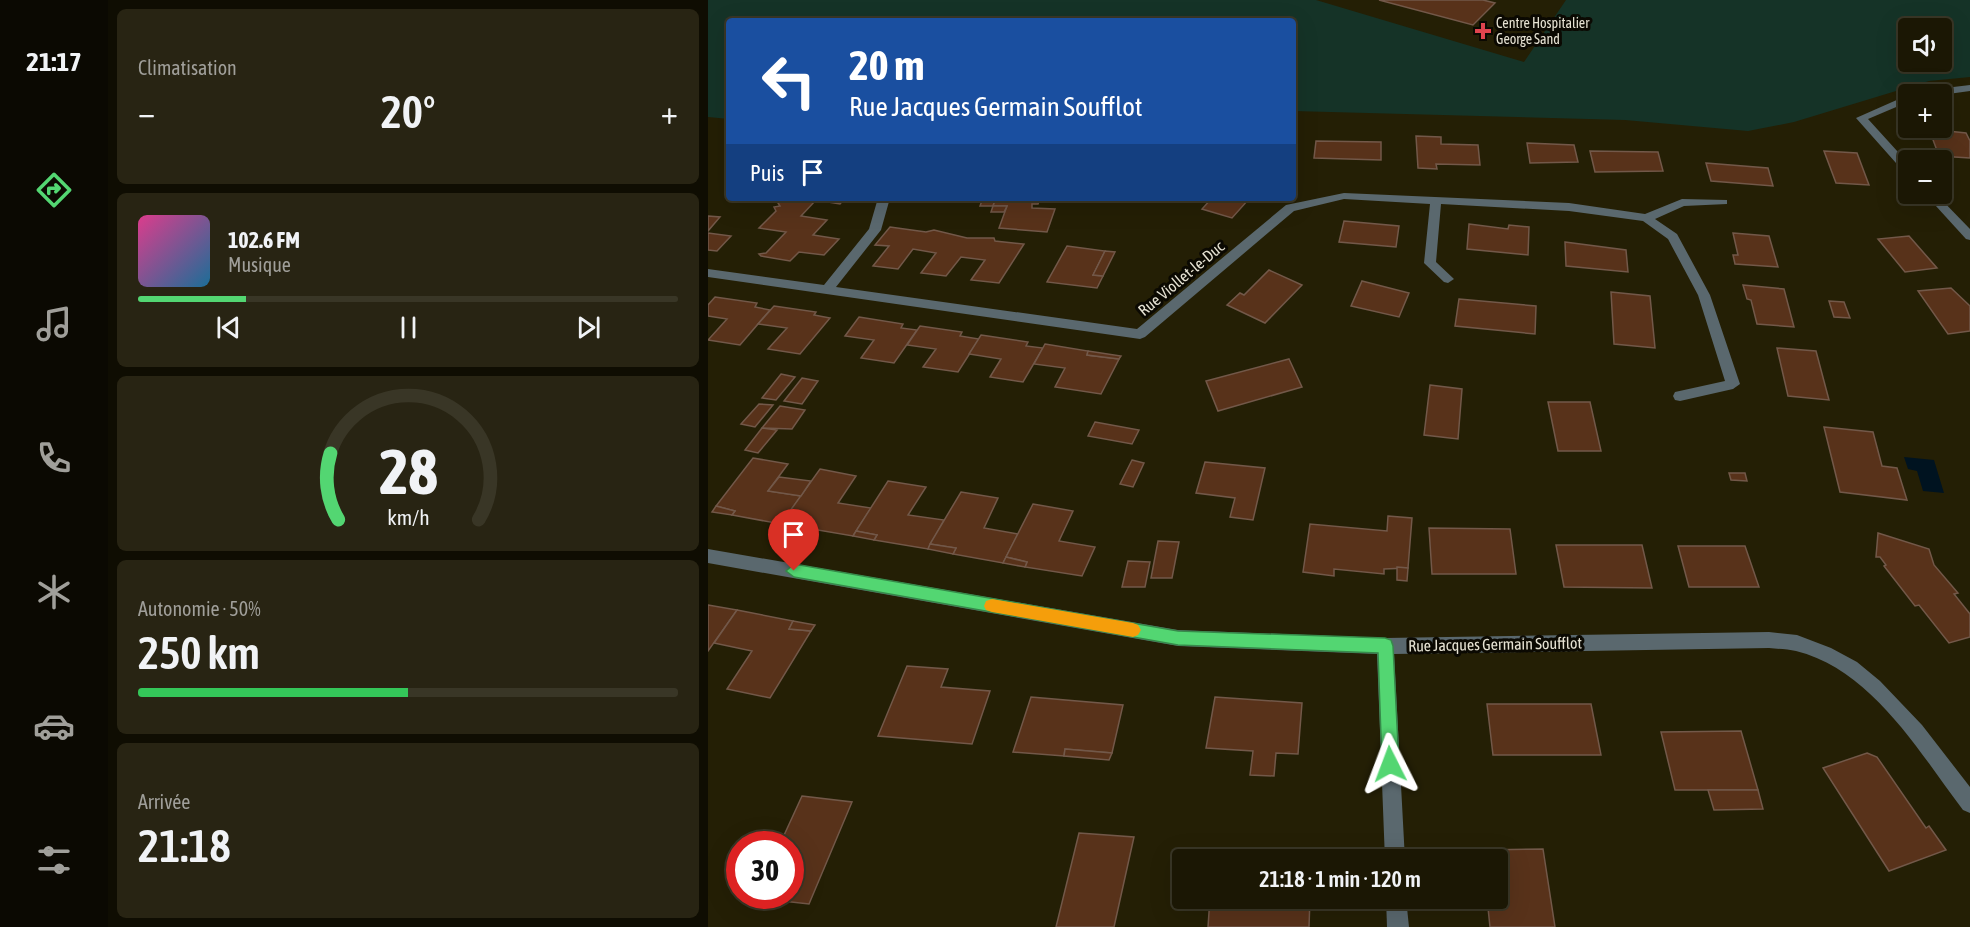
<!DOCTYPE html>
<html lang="fr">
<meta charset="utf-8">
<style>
:root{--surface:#1b1704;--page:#282413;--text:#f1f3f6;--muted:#a09f9a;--line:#393626;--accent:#53d672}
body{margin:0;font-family:"Asap Condensed",sans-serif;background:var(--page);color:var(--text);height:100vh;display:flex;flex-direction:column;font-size:22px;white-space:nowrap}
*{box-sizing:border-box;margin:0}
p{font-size:20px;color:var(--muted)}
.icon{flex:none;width:33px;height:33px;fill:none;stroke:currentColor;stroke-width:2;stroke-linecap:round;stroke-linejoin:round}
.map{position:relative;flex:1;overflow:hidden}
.drawer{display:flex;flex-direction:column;gap:9px;padding:9px;background:#0f0d02;width:600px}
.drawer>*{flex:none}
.hud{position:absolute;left:18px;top:18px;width:570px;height:183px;border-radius:6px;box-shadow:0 6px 24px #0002,0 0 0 2px var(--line);background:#1a4fa0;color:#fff;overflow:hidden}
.controls{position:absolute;left:1190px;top:18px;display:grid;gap:12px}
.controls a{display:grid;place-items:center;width:54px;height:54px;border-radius:6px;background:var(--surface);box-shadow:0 6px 24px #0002,0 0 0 2px var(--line);font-size:30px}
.speed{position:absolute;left:18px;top:831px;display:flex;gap:12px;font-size:30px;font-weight:700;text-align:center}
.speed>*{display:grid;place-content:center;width:78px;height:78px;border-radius:50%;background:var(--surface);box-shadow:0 6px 24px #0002,0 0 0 2px var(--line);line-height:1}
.speed .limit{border:9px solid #d22;background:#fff;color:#111}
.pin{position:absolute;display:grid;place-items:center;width:51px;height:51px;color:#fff;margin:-62px -26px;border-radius:50% 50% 50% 0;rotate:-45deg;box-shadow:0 0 6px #0007}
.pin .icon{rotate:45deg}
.me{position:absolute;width:66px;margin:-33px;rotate:357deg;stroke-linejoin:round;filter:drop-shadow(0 0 4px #0008)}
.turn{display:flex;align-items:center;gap:21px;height:126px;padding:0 24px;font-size:27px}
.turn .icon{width:78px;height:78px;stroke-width:2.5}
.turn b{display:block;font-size:42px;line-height:51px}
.then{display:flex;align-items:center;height:57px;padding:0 24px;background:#0003;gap:12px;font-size:22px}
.big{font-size:45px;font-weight:600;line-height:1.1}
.drawer .tile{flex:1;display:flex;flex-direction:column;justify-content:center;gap:9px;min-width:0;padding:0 21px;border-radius:9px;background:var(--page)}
.drawer .dial{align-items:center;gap:0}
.dial svg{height:156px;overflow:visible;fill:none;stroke:var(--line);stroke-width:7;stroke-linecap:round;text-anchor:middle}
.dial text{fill:var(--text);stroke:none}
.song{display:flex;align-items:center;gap:18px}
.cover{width:72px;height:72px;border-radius:9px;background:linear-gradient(135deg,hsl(330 70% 55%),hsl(200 70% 35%))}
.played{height:6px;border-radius:3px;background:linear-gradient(90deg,var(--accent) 20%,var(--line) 20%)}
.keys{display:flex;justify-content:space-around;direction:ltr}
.heat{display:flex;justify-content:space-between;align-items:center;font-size:33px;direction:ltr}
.charge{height:9px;border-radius:4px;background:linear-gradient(90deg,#34c759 50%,var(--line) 0)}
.trip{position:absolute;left:464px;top:849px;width:336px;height:60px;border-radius:6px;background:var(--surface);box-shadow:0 6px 24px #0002,0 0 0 2px var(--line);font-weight:600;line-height:60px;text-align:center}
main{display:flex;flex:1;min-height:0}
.tabs{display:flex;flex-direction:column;width:108px;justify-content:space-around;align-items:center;background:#0b0902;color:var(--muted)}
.tabs .icon{width:42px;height:42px}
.tabs .current{color:var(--accent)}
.tabs b{font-size:27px;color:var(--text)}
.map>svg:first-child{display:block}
.green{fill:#153327;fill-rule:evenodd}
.water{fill:#001320}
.building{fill:#58321a;stroke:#725849;stroke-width:1.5}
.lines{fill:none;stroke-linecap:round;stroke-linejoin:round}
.street{fill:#5a686e;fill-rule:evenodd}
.route{fill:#53d672;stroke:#368b4a;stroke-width:1.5}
.slow{fill:#f59e0b}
.health-dot{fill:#e0444e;stroke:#0b0902;stroke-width:2}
.labels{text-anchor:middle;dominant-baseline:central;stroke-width:6;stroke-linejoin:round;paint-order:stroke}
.far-poi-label{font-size:14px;fill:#e6e2d3;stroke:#0b0902;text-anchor:start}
.street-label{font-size:16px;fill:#e6e2d3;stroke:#0b0902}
</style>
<main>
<nav class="tabs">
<b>21:17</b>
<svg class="icon current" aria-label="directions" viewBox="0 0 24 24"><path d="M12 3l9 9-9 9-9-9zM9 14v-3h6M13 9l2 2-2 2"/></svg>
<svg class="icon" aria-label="music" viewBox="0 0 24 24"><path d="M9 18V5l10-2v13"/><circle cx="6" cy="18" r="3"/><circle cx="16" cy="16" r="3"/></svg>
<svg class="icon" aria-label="phone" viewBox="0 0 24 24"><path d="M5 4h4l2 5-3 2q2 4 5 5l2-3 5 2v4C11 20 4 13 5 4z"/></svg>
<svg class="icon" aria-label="climate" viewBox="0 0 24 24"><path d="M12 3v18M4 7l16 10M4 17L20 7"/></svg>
<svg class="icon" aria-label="car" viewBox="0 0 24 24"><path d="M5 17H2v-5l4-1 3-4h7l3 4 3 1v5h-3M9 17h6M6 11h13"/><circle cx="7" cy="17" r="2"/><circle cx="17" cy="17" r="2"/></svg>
<svg class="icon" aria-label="filters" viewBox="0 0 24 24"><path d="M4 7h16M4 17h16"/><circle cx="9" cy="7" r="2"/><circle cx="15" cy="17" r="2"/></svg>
</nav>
<section class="drawer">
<div class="tile"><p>Climatisation</p>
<div class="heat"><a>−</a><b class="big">20°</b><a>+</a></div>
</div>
<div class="tile">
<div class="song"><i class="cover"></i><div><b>102.6 FM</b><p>Musique</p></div></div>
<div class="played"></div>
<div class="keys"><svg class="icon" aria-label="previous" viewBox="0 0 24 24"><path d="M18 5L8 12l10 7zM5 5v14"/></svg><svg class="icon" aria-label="pause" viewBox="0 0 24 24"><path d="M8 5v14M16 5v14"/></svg><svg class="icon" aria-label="next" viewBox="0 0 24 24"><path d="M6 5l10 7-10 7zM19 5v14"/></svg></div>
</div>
<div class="tile dial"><svg viewBox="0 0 100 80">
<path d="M14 69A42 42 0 1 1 86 69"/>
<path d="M14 69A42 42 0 0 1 10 35" stroke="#53d672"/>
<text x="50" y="56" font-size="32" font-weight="700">28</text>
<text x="50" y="72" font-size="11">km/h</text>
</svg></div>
<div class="tile"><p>Autonomie · 50%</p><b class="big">250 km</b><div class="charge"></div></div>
<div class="tile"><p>Arrivée</p><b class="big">21:18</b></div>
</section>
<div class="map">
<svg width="1262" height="927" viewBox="0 0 1262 927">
<rect width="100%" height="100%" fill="#241f05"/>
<path class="green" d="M0,0H608L816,62L858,0H1262V77L1221,81L1086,122L1040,131L917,120L585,111V21H21V119L0,117ZM1200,28H1233V62H1200Z"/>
<polygon class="water" points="1196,457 1226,460 1236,493 1215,491 1209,471 1200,469"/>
<g class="building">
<polygon points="671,0 775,0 787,3 765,25"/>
<polygon points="1221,129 1258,133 1262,141 1262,158 1231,156"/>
<polygon points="708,136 733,137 733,144 770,145 772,165 728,164 729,169 710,168"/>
<polygon points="608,141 673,142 673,160 606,158"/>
<polygon points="819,143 866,145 870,162 822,163"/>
<polygon points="882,151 950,152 955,171 887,172"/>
<polygon points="1116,151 1149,153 1161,185 1128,183"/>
<polygon points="998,163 1060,168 1065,186 1003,181"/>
<polygon points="79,198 137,198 132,204 108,200 93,216 119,220 105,235 131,239 116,255 91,252 82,261 53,256 51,254 58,253 78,232 51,228 68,211 66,207 72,206 70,203"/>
<polygon points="275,198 288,198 285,206 272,206"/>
<polygon points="288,198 332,198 330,204 324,204 324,208 347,209 339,232 291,228 299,206 285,206"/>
<polygon points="504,198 550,198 547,202 540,200 524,218 494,209"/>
<polygon points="285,206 299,206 296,212 283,212"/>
<polygon points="0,216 12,217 0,231"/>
<polygon points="636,221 691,226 688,247 631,242"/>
<polygon points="761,224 800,229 801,225 821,227 820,255 759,249"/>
<polygon points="182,227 218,232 226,230 259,238 286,238 287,241 316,244 291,283 263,280 277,260 253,257 238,276 213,273 228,253 205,249 190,269 165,266 181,246 167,245"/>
<polygon points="0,233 23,236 9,251 0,250"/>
<polygon points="1025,233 1061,236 1070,267 1027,264 1025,255 1030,255"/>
<polygon points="1201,236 1229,268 1197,272 1170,239"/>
<polygon points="857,242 918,250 920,272 858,266"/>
<polygon points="359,246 397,251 385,275 395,276 389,288 339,282"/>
<polygon points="397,251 407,252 395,276 385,275"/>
<polygon points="561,270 594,285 557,323 519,305 532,293 536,295"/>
<polygon points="654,281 701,293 691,317 643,306"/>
<polygon points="1035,285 1076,289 1086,327 1049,324 1043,300 1039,299"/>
<polygon points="1243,288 1262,306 1262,331 1240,334 1210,291"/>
<polygon points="903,292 942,296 947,348 906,344"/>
<polygon points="7,297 49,303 47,307 62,310 32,345 0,340 19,319 0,316 0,305"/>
<polygon points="751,299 828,306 827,334 747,326"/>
<polygon points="1121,301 1136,302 1142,318 1126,317"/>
<polygon points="66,306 108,312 106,315 122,318 92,354 60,349 79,328 50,324"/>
<polygon points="151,317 195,324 193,328 209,330 186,363 153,358 166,340 137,336"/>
<polygon points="212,326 254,332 252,336 271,339 250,372 215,367 228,349 199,345"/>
<polygon points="273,335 320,342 318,346 335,348 315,382 282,377 293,359 261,354"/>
<polygon points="337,344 380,351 379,355 411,359 393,394 347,387 357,368 326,364"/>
<polygon points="1069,348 1108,351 1121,400 1080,396"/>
<polygon points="380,351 413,356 411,359 379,355"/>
<polygon points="581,359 594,387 510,411 498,381"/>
<polygon points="73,374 87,377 68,400 54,398"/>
<polygon points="94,378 110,381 94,404 76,401"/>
<polygon points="722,385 754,389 750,439 716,435"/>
<polygon points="840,402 882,402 893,451 850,451"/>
<polygon points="51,404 65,405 47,427 33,424"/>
<polygon points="72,406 97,410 84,429 54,428"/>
<polygon points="387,422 431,430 424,444 380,436"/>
<polygon points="1116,427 1165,432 1174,466 1189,468 1199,500 1132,492"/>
<polygon points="54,428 69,430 50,453 37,450"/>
<polygon points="45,458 80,464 60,491 93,496 73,524 24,515 27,511 8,506"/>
<polygon points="424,460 436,463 425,487 412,484"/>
<polygon points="497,462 557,468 545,520 522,517 527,498 488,493"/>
<polygon points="112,469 148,476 130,503 163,508 145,536 92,527 95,522 77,518"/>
<polygon points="1021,473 1037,473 1039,481 1023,480"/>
<polygon points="71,477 103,481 93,496 60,491"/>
<polygon points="180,481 218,487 200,515 236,520 220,549 166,540 169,535 148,531"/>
<polygon points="253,492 290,498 276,528 310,534 295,563 245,554 248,548 222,544"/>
<polygon points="325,504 365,511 351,541 387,547 374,576 317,567 319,562 298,557"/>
<polygon points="8,506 27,511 24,515 4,512"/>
<polygon points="680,516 704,518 700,568 676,569 676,574 626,569 626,576 595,572 602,524 679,531"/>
<polygon points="77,518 95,522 92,527 73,524"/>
<polygon points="721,528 802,529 808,574 724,574"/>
<polygon points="148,531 169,535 166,540 145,536"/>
<polygon points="1170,533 1221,549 1226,565 1250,593 1246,594 1262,614 1262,637 1241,643 1211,605 1207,606 1176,566 1178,565 1172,557 1168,557"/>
<polygon points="450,541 471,542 464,578 443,578"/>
<polygon points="222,544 248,548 245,554 220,549"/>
<polygon points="848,545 934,545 944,588 856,587"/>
<polygon points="970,546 1037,546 1051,587 981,587"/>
<polygon points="298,557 319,562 317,567 295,563"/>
<polygon points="420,561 442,562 437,587 414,587"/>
<polygon points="689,567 700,568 699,581 689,580"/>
<polygon points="0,605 29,610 0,651"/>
<polygon points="29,610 85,621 81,629 103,631 62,698 19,689 44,651 6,643"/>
<polygon points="85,621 107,625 103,631 81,629"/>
<polygon points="199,666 240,669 233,687 282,691 264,744 170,736"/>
<polygon points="323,697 415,705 404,753 357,749 356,756 305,752"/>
<polygon points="507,697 594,703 590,754 568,753 566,776 542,775 545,751 498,748"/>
<polygon points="779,704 883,704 893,755 785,755"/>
<polygon points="1033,731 1050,790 967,790 953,732"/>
<polygon points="357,749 404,753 401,760 356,756"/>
<polygon points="1159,753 1169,757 1218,828 1221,826 1238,850 1181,871 1115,768"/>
<polygon points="1000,790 1050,790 1055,809 1006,810"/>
<polygon points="94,796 144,802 101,904 48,898 49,896 82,896 82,844 72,844"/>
<polygon points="371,833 426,837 406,927 348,927"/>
<polygon points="835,849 847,927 782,927 779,898 789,898 789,860 775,860 774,850"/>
<polygon points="502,898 602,898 601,927 500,927"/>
</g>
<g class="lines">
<g class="street">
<polygon points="1262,85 1262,91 1233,95 1207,94 1212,91"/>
<polygon points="1200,95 1200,102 1160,119 1200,163 1200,173 1196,172 1148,118"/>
<polygon points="636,193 861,203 937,214 974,199 1019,200 1019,204 976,206 947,219 969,234 1002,295 1032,384 1025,389 972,401 967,400 965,396 967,392 1017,381 990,295 960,239 935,221 861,211 733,204 728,262 746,279 740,283 736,282 716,263 722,204 636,199 586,211 437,337 432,339 0,277 0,269 116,285 161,229 170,198 182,198 173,230 128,287 429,329 578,205"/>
<polygon points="1217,194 1228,194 1262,229 1262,240 1258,239"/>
<path d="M0,549L470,630L677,638L1061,632L1089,635L1123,648L1149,662L1172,681L1214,725L1262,787V813L1255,810C1211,752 1164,670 1088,651C1080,649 1070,649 1061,648L686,654L697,860H677L669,654L470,646L0,563Z"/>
<polygon points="678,898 698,898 701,927 679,927"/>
</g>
</g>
<polygon class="route" points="86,564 470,631 677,638 683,640 685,646 691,764 689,770 682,773 676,770 674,764 670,653 470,645 86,577 78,571"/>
<polygon class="slow" points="284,599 425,623 430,625 433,630 430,635 425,637 284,612 278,610 276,606 278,601"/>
<path class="health-dot" d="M772 22h6v6h6v6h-6v6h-6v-6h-6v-6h6z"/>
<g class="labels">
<g class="far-poi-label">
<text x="788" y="23">Centre Hospitalier<tspan x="788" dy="16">George Sand</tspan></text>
</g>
<g class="street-label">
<text transform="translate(473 278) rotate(-40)">Rue Viollet-le-Duc</text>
<text transform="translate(787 644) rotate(-1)">Rue Jacques Germain Soufflot</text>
</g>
</g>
</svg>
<div class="controls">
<a><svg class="icon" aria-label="sound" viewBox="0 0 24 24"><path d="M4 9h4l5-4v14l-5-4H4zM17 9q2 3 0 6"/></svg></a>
<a>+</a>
<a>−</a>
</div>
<div class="speed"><div class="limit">30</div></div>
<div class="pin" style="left:86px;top:571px;background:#d93025"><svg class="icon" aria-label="arrive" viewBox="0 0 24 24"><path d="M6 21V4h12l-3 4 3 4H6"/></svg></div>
<svg class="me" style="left:682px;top:764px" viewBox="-20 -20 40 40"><path d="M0-17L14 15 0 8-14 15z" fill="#53d672" stroke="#fff" stroke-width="4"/></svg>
<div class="trip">21:18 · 1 min · 120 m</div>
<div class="hud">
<div class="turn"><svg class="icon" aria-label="left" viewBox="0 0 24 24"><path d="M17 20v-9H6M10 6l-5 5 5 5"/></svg><div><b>20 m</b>Rue Jacques Germain Soufflot</div></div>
<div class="then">Puis<svg class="icon" aria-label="arrive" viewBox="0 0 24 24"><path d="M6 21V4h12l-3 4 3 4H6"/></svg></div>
</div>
</div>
</main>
